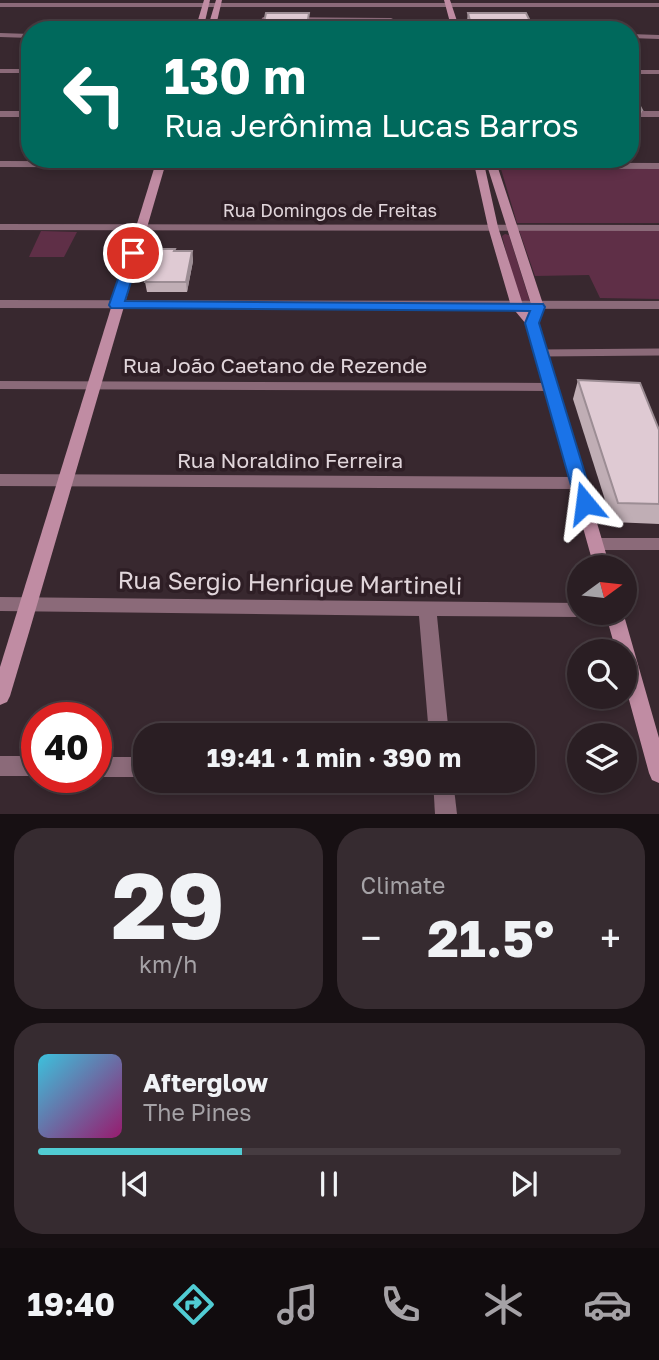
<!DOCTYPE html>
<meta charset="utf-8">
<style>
:root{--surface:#2a1e23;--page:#362b30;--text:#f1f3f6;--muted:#a5a2a6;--line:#463c41;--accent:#51ccd3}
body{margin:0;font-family:"Golos Text",sans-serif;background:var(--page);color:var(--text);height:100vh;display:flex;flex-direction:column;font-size:26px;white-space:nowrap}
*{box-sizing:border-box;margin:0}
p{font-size:23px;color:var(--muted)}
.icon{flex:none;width:38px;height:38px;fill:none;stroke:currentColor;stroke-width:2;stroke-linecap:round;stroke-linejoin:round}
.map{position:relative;height:814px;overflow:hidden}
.sheet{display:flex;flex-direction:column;gap:14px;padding:14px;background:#171013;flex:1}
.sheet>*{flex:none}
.guide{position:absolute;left:21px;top:21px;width:618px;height:147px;border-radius:28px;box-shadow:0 4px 10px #0003,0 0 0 2px var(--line);background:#00695c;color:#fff;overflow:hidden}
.needle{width:46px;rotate:75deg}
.fabs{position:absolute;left:567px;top:555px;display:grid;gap:14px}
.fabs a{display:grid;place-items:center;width:70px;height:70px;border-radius:50%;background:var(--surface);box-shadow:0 4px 10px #0003,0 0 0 2px var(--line);font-size:35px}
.speed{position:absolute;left:21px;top:702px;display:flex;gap:14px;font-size:35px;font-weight:700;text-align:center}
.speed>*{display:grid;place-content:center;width:91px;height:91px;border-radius:50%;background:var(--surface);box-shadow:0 4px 10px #0003,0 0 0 2px var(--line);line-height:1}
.speed .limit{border:10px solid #d22;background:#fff;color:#111}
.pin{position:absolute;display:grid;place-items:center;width:60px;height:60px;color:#fff;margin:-30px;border:4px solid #fff;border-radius:50%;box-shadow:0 2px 7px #0007}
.me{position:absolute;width:77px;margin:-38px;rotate:344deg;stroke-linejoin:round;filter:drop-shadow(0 0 5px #0008)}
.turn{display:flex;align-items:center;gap:24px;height:147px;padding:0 28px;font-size:32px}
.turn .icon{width:91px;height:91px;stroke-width:2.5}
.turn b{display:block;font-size:49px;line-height:60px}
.big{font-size:52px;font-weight:700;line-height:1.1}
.sheet .widget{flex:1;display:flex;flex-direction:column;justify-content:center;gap:10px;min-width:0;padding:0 24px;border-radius:28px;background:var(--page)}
.sheet .dial{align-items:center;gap:0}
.dial b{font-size:91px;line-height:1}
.song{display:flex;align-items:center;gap:21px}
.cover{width:84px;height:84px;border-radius:10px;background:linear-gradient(135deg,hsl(190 70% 55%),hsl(320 70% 35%))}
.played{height:7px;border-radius:4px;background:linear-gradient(90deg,var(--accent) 35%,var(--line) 35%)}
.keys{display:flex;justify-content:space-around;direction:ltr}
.heat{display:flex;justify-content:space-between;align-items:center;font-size:38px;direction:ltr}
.sheet .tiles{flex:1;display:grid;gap:14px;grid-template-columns:1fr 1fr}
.widget:last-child{grid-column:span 2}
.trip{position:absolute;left:133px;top:723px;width:402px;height:70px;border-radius:28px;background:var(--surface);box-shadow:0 4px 10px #0003,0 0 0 2px var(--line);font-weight:700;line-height:70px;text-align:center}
.tabs{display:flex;height:112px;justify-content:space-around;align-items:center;background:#110c0e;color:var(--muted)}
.tabs .icon{width:49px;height:49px}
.tabs .current{color:var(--accent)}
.tabs b{font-size:32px;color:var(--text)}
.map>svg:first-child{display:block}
.green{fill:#5f2f47}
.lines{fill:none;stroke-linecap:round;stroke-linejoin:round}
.lane{stroke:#8b6a79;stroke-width:7}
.street{fill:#8b6a79;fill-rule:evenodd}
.secondary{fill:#c08ca3;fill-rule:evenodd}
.wall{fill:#c0aeb5}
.shaded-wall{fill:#9c8d94}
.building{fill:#dfcad3;stroke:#9c8d94;stroke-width:2}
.route{fill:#1a73e8;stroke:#114b97;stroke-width:2}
.labels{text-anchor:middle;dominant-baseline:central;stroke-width:7;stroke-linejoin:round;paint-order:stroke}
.far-street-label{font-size:18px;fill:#e1d6db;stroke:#2e1e25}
.street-label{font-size:21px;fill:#e1d6db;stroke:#2e1e25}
.near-street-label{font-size:24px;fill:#e1d6db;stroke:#2e1e25}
</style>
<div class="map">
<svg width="659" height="814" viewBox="0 0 659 814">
<rect width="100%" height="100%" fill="#38282f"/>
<g class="green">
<polygon points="659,168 659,223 517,223 501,169"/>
<polygon points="519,230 659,230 659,299 600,298 589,275 535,276"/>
<polygon points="41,231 77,232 64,257 29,257"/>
<polygon points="505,234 509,235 530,302 519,300 502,236"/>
</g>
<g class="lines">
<polyline class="lane" points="540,353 659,352"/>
<g class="street">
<rect x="0" y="3" width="659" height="4"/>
<polygon points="263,17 391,18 395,20 391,22 260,21"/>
<polygon points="0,33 30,34 30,38 0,37"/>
<polygon points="630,34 659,35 659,39 630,38"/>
<rect x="0" y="69" width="30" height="4"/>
<rect x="630" y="70" width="29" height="4"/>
<rect x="0" y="111" width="30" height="6"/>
<rect x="630" y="111" width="29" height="6"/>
<polygon points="0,161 659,163 659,169 0,167"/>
<polygon points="0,224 659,225 659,231 0,230"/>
<polygon points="0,300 659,301 659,309 0,308"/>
<polygon points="0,381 550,383 557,387 550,391 0,389"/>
<polygon points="0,474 579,477 584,479 587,483 584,487 579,489 0,486"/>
<polygon points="596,538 659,538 659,550 596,550 590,549 588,544 590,539"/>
<polygon points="0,597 579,603 579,612 587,612 579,617 437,616 449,735 429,735 419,616 0,611"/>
<rect x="0" y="756" width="37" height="20"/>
<rect x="96" y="757" width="49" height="20"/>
<polygon points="433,780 453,780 457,814 435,814"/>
</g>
<g class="secondary">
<polygon points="204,0 210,0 203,30 195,30"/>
<polygon points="216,0 222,0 215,30 207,30"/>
<polygon points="444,0 450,0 460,30 452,30"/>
<polygon points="157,159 167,159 30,629 10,696 7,702 0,705 0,667"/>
<polygon points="473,159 483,159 498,227 523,305 530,313 532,307 485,159 495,159 544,307 538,323 610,567 594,567 526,324 511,306 488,227"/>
<polygon points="605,612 623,612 659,738 659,783 652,780 649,773 625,685 625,651 616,651"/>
</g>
</g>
<g class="wall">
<polygon points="309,13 309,30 263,30 263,27"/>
<polygon points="468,13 534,29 534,30 466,30"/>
<polygon points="630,91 642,110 635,138 630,138"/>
<polygon points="175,249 175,251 192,251 193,261 187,292 147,292 145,282"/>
<polygon points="578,380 659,430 659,524 612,522 573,399"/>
</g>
<g class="shaded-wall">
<polygon points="309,13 309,30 307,30 307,26"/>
<polygon points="192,251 193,261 187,292 186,282"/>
</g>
<g class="building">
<polygon points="266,13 309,13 307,26 263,27"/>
<polygon points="468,13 526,13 534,29 472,29"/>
<polygon points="630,91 632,91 642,110 630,110"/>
<polygon points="153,249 175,249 174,251 192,251 186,282 145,282"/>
<polygon points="578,380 640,383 659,430 659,504 618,503"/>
</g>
<polygon class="route" points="133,249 140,253 125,301 543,304 545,307 539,323 594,503 591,508 578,508 576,503 525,323 530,311 111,308 109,305 127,253"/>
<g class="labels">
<g class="far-street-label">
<text x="330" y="210">Rua Domingos de Freitas</text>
</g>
<g class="street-label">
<text x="275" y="365">Rua João Caetano de Rezende</text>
<text x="290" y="460">Rua Noraldino Ferreira</text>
</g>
<g class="near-street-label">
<text transform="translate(290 582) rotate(1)">Rua Sergio Henrique Martineli</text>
</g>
</g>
</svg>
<div class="fabs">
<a><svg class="needle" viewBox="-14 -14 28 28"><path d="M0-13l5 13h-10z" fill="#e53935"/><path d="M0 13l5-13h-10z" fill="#a5a2a6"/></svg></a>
<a><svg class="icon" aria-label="search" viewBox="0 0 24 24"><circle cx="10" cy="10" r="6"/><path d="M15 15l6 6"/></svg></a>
<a><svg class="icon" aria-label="layers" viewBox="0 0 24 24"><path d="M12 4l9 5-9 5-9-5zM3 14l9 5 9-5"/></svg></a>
</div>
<div class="speed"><div class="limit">40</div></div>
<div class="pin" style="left:133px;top:253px;background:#d93025"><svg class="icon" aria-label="arrive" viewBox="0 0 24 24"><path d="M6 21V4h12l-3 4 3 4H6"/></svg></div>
<svg class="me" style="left:585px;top:503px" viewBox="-20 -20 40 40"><path d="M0-17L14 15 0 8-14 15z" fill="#1a73e8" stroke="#fff" stroke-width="4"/></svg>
<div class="trip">19:41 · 1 min · 390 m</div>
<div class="guide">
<div class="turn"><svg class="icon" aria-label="left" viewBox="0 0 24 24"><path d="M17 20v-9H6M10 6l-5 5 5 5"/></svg><div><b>130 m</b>Rua Jerônima Lucas Barros</div></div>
</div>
</div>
<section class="sheet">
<div class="tiles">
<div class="widget dial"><b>29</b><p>km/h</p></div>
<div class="widget"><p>Climate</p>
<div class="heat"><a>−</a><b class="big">21.5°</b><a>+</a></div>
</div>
<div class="widget">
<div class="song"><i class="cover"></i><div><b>Afterglow</b><p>The Pines</p></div></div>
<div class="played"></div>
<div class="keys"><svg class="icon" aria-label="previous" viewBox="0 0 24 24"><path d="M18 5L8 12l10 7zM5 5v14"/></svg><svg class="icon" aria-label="pause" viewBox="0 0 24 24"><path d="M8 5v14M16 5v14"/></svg><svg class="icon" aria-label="next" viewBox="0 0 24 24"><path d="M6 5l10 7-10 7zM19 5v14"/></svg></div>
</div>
</div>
</section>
<nav class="tabs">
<b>19:40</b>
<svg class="icon current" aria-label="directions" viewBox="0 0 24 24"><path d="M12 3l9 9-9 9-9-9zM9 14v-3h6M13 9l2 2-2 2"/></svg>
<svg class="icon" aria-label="music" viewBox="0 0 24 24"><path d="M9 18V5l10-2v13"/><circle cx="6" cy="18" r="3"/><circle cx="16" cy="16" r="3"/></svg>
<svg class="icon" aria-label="phone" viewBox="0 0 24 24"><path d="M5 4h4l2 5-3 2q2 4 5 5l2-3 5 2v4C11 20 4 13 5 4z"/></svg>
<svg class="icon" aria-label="climate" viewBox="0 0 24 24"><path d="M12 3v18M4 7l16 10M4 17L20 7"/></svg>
<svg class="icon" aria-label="car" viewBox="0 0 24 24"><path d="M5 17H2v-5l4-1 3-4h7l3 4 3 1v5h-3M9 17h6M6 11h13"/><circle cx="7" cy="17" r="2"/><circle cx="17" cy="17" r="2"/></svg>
</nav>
